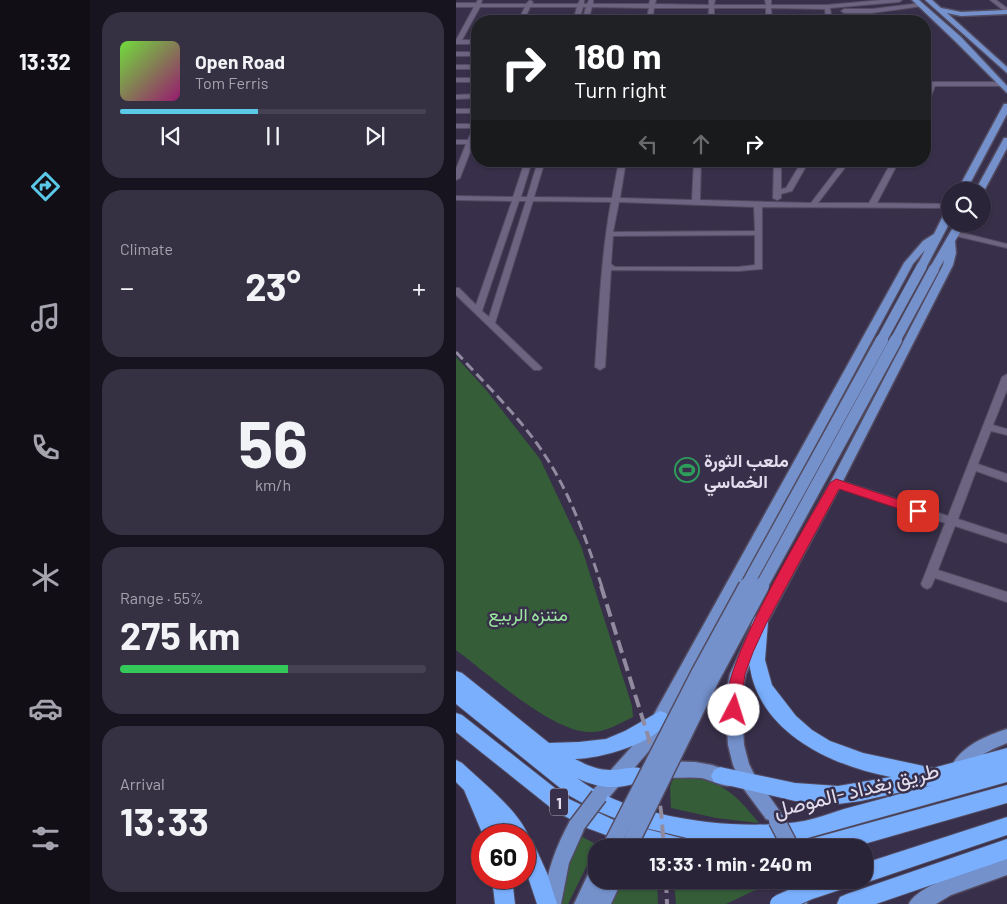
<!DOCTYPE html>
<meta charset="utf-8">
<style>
:root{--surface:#2a2438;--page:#363043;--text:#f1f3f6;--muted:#a5a4ae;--line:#464153;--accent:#5bc8e7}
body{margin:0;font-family:Barlow,Vazirmatn,sans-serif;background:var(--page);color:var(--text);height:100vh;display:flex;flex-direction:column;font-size:19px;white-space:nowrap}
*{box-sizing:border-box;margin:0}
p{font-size:16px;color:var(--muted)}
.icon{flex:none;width:28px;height:28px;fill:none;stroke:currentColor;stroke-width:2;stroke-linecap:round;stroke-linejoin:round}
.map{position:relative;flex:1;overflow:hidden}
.details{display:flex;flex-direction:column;gap:12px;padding:12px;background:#17141f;width:366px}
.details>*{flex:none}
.banner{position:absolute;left:15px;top:15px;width:460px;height:152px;border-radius:20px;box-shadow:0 1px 4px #0004,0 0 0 1px var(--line);background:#202124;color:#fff;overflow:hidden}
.fabs{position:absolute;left:485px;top:182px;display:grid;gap:10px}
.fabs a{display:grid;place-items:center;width:50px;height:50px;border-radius:50%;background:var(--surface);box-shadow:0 1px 4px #0004,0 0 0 1px var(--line);font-size:25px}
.speed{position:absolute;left:15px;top:824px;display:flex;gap:10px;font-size:25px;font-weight:700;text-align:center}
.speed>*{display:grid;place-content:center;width:65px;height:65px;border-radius:50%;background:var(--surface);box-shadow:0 1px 4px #0004,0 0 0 1px var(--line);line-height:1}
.speed .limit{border:8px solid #d22;background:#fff;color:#111}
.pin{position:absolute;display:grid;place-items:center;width:42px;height:42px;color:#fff;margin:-21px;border-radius:10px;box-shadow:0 2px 8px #0006}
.me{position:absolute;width:55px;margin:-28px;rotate:5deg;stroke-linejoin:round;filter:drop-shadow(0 0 4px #0008)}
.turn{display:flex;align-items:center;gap:18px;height:105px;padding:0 20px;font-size:22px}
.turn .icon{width:65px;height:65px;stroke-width:2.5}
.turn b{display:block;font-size:35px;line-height:42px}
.lanes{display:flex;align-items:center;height:48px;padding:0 20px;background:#0003;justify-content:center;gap:25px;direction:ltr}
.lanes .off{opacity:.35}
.big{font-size:38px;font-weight:700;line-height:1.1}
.details .card{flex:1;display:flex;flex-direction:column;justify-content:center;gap:8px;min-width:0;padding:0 18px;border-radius:20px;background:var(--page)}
.details .dial{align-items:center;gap:0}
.dial b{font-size:65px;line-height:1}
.song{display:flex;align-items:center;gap:15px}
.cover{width:60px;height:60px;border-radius:8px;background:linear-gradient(135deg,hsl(100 70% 55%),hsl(320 70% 35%))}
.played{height:5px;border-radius:2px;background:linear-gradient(90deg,var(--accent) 45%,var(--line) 45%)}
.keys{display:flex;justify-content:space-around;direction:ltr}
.heat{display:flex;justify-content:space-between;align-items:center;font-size:28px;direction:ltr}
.charge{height:8px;border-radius:4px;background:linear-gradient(90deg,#34c759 55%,var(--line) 0)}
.trip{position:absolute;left:132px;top:839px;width:285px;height:50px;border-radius:20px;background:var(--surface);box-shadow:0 1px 4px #0004,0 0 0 1px var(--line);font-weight:700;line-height:50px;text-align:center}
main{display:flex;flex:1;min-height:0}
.menu{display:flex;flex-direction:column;width:90px;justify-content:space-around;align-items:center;background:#110e16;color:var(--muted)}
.menu .icon{width:35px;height:35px}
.menu .on{color:var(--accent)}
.menu b{font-size:22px;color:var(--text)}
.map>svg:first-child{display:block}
.green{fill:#345d38}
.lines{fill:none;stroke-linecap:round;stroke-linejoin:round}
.minor-casing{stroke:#524b61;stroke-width:2}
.major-casing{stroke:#524b61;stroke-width:3}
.highway-casing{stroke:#524b61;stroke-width:2}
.minor{fill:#6c6481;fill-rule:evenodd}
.major{fill:#7491cc;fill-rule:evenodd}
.highway{fill:#7aaffe;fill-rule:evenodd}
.rail-far1{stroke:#918ba0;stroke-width:3;stroke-dasharray:10 5;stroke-linecap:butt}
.rail{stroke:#918ba0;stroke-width:4;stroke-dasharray:13 6;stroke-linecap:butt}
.major-bridge-far2-casing{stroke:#524b61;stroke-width:12;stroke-linecap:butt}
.major-bridge-far1-casing{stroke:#524b61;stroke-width:15;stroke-linecap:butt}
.major-bridge-casing{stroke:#524b61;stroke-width:19;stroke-linecap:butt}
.highway-bridge-casing{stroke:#524b61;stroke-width:20;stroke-linecap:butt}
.major-bridge-far2{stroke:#7491cc;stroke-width:10}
.major-bridge-far1{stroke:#7491cc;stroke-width:12}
.major-bridge{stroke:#7491cc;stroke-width:16}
.highway-bridge{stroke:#7aaffe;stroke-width:18}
.route{fill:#e11d48;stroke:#92132f}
.labels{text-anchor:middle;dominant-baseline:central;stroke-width:5;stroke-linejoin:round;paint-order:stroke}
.shield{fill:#38304a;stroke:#afaabd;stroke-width:1}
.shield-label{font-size:16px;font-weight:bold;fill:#e2deee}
.poi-label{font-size:18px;font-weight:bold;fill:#e2deee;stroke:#38304a;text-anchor:start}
.park-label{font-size:18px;fill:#9de8a1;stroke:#38304a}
.near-street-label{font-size:21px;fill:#e2deee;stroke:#38304a}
</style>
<main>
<nav class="menu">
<b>13:32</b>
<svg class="icon on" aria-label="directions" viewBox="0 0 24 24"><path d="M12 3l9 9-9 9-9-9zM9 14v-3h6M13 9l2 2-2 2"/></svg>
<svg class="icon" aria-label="music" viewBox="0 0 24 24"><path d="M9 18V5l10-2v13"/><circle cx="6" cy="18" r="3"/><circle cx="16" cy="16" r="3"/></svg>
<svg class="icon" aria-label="phone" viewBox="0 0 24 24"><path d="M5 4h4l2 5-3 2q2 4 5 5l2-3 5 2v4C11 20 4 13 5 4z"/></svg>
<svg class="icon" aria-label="climate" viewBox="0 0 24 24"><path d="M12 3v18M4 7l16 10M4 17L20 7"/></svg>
<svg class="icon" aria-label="car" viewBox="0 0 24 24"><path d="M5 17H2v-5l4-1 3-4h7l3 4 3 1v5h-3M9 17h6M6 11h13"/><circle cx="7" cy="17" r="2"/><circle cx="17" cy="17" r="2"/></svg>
<svg class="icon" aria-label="filters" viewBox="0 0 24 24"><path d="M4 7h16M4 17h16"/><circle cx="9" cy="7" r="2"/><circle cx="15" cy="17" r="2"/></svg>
</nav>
<section class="details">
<div class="card">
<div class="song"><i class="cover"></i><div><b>Open Road</b><p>Tom Ferris</p></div></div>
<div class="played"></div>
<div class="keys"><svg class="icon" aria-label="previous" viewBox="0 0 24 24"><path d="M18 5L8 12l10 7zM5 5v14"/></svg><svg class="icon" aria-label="pause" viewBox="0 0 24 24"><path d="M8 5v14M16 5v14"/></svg><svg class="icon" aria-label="next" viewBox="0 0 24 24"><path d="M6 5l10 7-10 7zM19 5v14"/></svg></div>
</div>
<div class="card"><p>Climate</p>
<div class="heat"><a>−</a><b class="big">23°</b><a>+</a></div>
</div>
<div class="card dial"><b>56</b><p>km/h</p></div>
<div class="card"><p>Range · 55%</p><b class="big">275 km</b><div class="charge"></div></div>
<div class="card"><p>Arrival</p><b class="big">13:33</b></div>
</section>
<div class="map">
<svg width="551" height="904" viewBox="0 0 551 904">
<rect width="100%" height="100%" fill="#38304a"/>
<g class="green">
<path d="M0,357L31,391L84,459L125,546L176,706L177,717C162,724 151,732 134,732C97,733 30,672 0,650Z"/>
<path d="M219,774C265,781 274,788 303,823L260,818L215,808L214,787Z"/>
<polygon points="125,836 141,845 112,904 101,904 105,878"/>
<polygon points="167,880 201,880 202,904 156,904"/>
<polygon points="218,880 307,880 321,883 295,892 270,904 220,904"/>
</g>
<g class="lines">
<defs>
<g id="minor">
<polygon points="22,0 26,0 25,4 70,4 74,0 77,2 76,4 122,4 124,0 128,0 128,4 131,4 133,0 137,0 137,4 193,4 194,0 200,0 199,4 253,5 253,0 259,0 258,5 310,5 309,0 315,0 315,5 371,5 426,0 446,0 443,2 374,8 376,21 370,21 369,9 315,8 316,21 310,21 310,8 258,8 258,21 252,21 253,8 198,8 196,21 190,21 193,8 136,7 132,21 126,21 130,7 127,7 123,21 117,21 121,7 74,7 68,21 62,21 69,7 24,7 6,40 21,40 21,44 0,44 0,40 18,7 0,7 0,3 20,3"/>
<polygon points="534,0 540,0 551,8 551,13"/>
<polygon points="465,3 467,4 467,6 416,13 388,13 385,11 388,9 416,9"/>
<rect x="0" y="52" width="21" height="4"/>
<rect x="0" y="65" width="21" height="4"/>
<rect x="0" y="78" width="21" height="4"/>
<polygon points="469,82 546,82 549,84 546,86 479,86 472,104 469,106 469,96 473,86 469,86"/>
<polygon points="21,94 21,98 0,99 0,95"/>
<rect x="0" y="109" width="21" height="4"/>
<polygon points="0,124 21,124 21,134 4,178 0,180 0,169 10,144 0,144 0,140 12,140 17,128 0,128"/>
<path d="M69,161H76L65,197H71L82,161H89L78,197L156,198L163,161H170L164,198L236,200L238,161H245L244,200L355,203L387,161H394L362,203H413L436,161H443L421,203L494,204V208L306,207V269L282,271L155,270L149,367L144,370L139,367C143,311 145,257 155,202L77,201L39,323L84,366L86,368L84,370H78L0,295V288H3L20,305L56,201L0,200V196L57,197ZM63,201H70L33,317L26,311ZM163,202L298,207L299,231L157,232ZM299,235V265L282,267H159L155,264L157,236Z"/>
<polygon points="318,161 325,161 325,189 330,188 346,161 353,161 336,191 325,194 325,198 321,200 317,198"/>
<polygon points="496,231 499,231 551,244 551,248 496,235"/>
<polygon points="551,374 551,390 537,425 551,429 551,435 535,431 522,464 551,474 551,482 520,471 502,519 551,535 551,543 499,526 482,570 551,592 551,602 479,578 475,587 471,589 467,587 465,584 489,523 376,486 375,483 376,480 380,479 492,516 546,377"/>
</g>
<g id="major">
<polygon points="456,0 463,0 505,37 551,86 551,93 499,41"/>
<polygon points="469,0 476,0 485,8 505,12 551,10 551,14 505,16 491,13 551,67 551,73"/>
<polygon points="548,104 551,104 551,114 510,191 501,191"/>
<polygon points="548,138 551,138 551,148 528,191 526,193 526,191 519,191"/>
<polygon points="494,209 494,222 471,266 466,269 461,266 469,250 457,264 199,744 149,802 143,804 137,802 135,796 137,790 187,734 448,263 467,241 478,234 489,212"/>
<polygon points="499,224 509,224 499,241 500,253 497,265 386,483 311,623 290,674 285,696 288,745 293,764 299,776 325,813 322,819 316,821 310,819 287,788 277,765 272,745 269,696 274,674 299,618 374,483 487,265 488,260 482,271 474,271 473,269"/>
<path d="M551,729V743C539,748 527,753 518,762C512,768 509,776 501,779L495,777L493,771C503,747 527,737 551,729Z"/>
<path d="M204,761L239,762L256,765L279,773L281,779L279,785C269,789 256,780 245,778C230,776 212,780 198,775L196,769L198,763Z"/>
<path d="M121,817L127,819L130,825L113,863L105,904H87C90,873 100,846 115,819Z"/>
<path d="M551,857V875L495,895L480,904H453C461,884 529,865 551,857Z"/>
<polygon points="141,865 141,880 166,880 155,904 118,904 135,868"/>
<polygon points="334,880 352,880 351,904 335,904"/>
</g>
<g id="highway">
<path d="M304,615L310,617L312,622L309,660L316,685L340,716L356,730L374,741L407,753L477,768L551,748V782L348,839L290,843L231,838L173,824L139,810L114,796L0,704V671L6,673L93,743L123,742L150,739L169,731L204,711L210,713L213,719C202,743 143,759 119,759C130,765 142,770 154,770C165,771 176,765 186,769L189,775L186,781C164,790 143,789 121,778C173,819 284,832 348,821C362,818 375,813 388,809C418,801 447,793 477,785L405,801L382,804L339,801L258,782L255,776L258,770L264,767L339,783L382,786L435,777C377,766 305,734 294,668C291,653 293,637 296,622L298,617Z"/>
<polygon points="0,713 6,715 113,799 160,821 225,838 232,841 234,848 185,848 131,828 99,811 0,732"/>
<path d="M0,760L6,763C27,783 61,809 72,835L70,838L76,840L91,873L101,904H81L69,868V835H50L42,825L47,835H27L8,790L0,782Z"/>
<polygon points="551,785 551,803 394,848 349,848 351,841 358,838"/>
<polygon points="551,817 551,835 409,883 402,880 409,880 409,863"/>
<polygon points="551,839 551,859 420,904 381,904 384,897 391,894"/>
<polygon points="36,878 56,878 59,904 39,904"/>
</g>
</defs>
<use href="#minor" class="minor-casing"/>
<use href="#major" class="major-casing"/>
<use href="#highway" class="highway-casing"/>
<use href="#minor" class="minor"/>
<use href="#major" class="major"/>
<use href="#highway" class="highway"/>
<path class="rail-far1" d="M0,352C31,386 65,418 90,457C116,497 131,542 146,587"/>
<g class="rail">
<polyline points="145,586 193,739 205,811 208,848"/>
<polyline points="210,880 211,904"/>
</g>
<defs>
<g id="major-bridge-far2">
<polyline points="425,341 466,266"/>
<polyline points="439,341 478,269"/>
</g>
<g id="major-bridge-far1">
<polyline points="290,587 426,340"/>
<polyline points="305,587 440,340"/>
</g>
<g id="major-bridge">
<polyline points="321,821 335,848"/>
<polyline points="121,825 143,796"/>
<polyline points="154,848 244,672 291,586"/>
<polyline points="172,848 256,677 305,586"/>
</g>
<polyline id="highway-bridge" points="323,904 352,891 385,880"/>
</defs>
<use href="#major-bridge-far2" class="major-bridge-far2-casing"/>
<use href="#major-bridge-far1" class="major-bridge-far1-casing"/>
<use href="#major-bridge" class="major-bridge-casing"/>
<use href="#highway-bridge" class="highway-bridge-casing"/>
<use href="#major-bridge-far2" class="major-bridge-far2"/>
<use href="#major-bridge-far1" class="major-bridge-far1"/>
<use href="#major-bridge" class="major-bridge"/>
<use href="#highway-bridge" class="highway-bridge"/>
</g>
<path class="route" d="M380,479L467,508L468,511L462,515L383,489L310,624L297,652L289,674L283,714L278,716L272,714C256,678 352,522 374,483Z"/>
<defs>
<symbol id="stadium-ring" viewBox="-11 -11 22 22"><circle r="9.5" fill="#38304a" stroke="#2e9e5b" stroke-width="1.5"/><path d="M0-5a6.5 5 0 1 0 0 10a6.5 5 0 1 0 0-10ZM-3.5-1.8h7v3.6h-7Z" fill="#2e9e5b"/></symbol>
</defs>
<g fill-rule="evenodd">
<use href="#stadium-ring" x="217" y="456" width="28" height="28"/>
</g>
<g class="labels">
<rect class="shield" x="94" y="788.5" width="18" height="27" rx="4"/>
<g class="shield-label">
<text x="103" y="802">1</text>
</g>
<g class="poi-label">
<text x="248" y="460">ملعب الثورة<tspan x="248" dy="21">الخماسي</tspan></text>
</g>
<g class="park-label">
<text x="72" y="614">متنزه الربيع</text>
</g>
<g class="near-street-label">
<text transform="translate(400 789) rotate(-14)">طريق بغداد -الموصل</text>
</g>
</g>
</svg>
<div class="fabs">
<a><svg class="icon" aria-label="search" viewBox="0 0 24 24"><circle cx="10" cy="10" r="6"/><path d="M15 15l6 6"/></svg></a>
</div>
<div class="speed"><div class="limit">60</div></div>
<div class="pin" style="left:462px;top:511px;background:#d93025"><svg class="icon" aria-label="arrive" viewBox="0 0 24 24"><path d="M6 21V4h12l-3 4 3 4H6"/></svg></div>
<svg class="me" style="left:278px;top:710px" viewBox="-20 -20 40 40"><circle r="19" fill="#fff"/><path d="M0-13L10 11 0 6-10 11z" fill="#e11d48"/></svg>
<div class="trip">13:33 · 1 min · 240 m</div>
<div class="banner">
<div class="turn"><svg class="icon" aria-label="right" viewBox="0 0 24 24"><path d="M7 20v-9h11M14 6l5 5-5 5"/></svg><div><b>180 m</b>Turn right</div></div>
<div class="lanes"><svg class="icon off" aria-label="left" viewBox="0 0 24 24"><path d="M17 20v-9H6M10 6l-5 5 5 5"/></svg><svg class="icon off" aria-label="ahead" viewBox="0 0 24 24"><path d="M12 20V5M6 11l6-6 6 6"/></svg><svg class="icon" aria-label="right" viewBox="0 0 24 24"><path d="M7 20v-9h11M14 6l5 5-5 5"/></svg></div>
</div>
</div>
</main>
